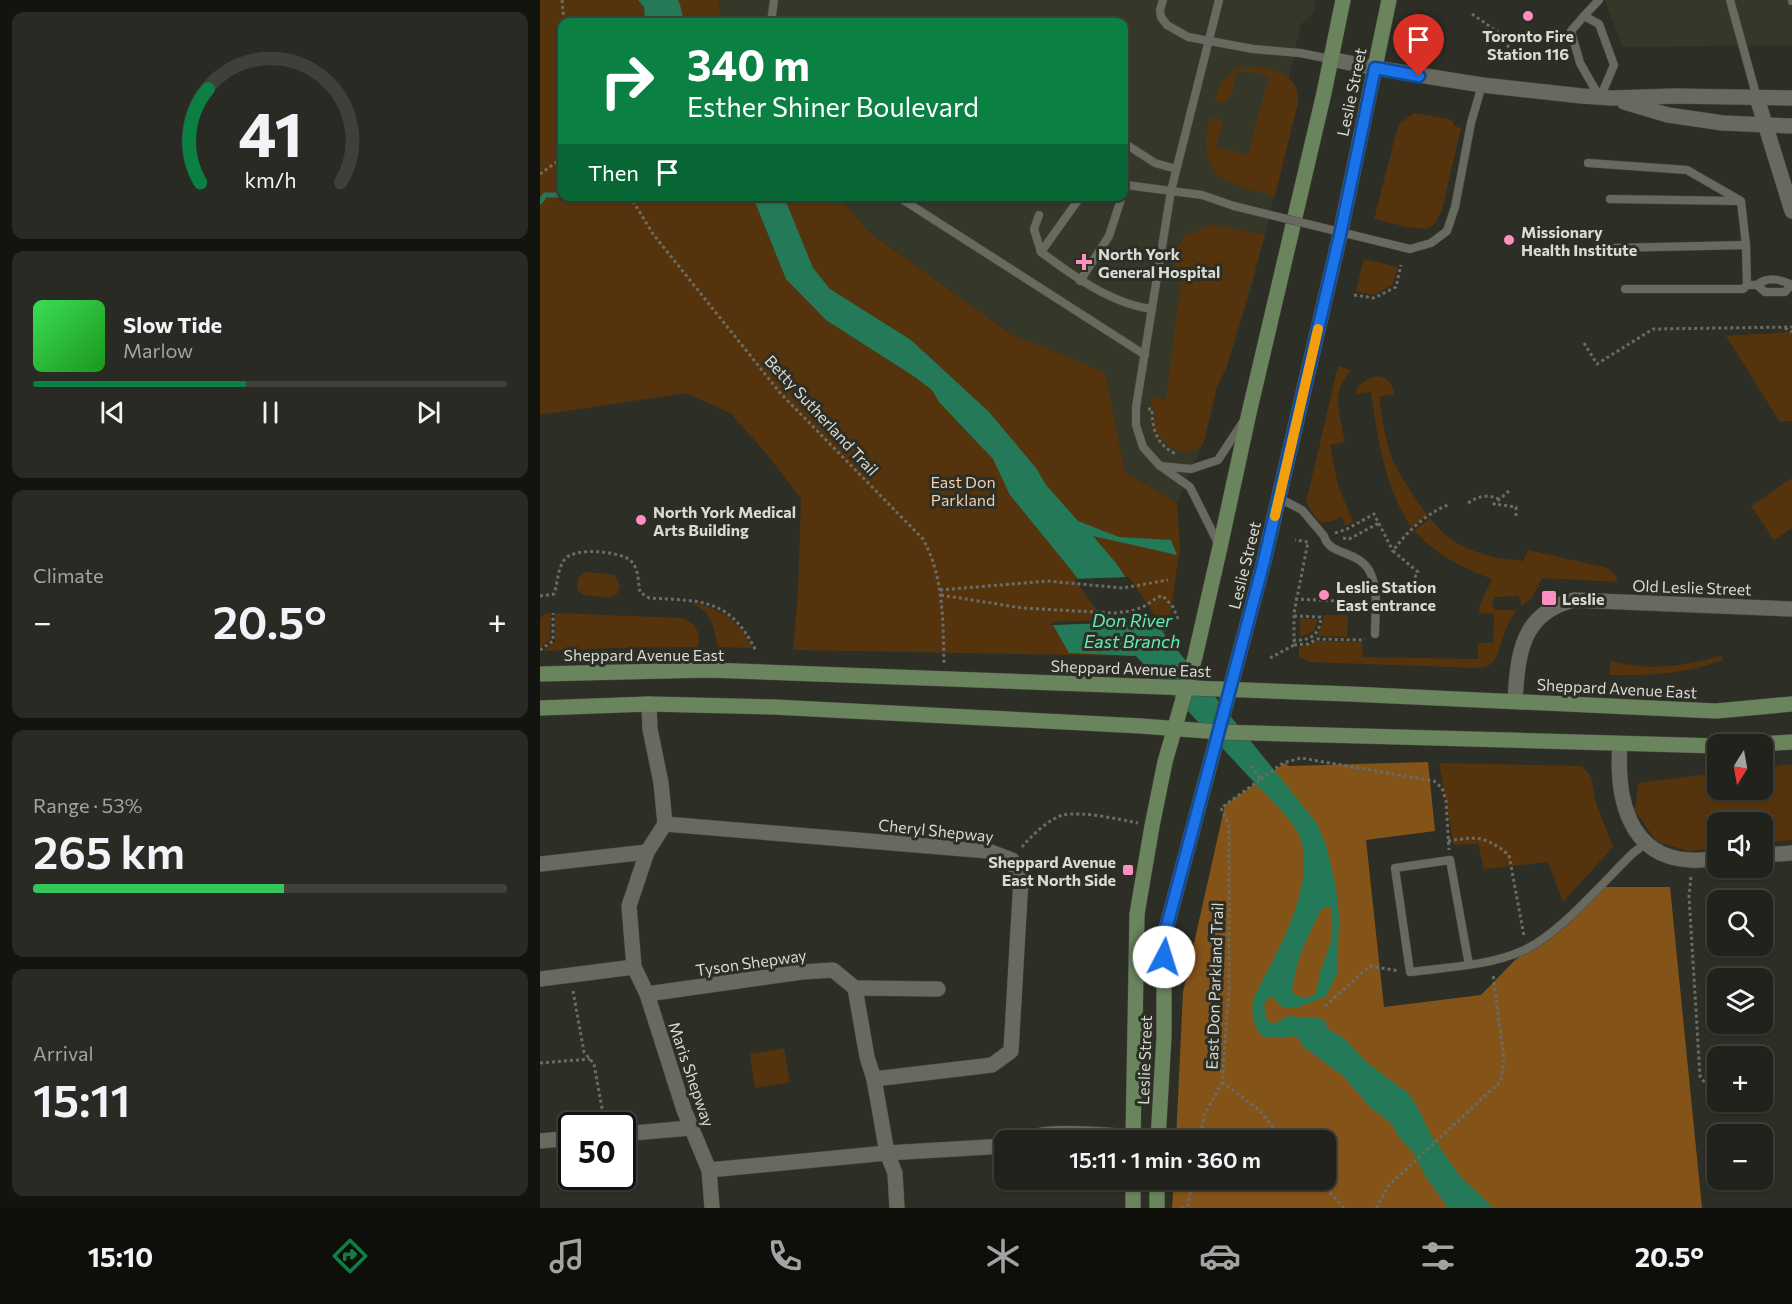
<!DOCTYPE html>
<meta charset="utf-8">
<style>
:root{--surface:#22221c;--page:#2a2a25;--text:#f1f3f6;--muted:#a2a4a3;--line:#3f3f3b;--accent:#0b8043}
body{margin:0;font-family:Commissioner,sans-serif;background:var(--page);color:var(--text);height:100vh;display:flex;flex-direction:column;font-size:22px;white-space:nowrap}
*{box-sizing:border-box;margin:0}
p{font-size:20px;color:var(--muted)}
.icon{flex:none;width:33px;height:33px;fill:none;stroke:currentColor;stroke-width:2;stroke-linecap:round;stroke-linejoin:round}
.map{position:relative;flex:1;overflow:hidden}
.sheet{display:flex;flex-direction:column;gap:12px;padding:12px;background:#13130f;width:540px}
.sheet>*{flex:none}
.top-card{position:absolute;left:18px;top:18px;width:570px;height:183px;border-radius:12px;box-shadow:0 2px 4px #0004,0 0 0 2px var(--line);background:#0b8043;color:#fff;overflow:hidden}
.needle{width:39px;rotate:191deg}
.buttons{position:absolute;left:1167px;top:734px;display:grid;gap:12px}
.buttons a{display:grid;place-items:center;width:66px;height:66px;border-radius:12px;background:var(--surface);box-shadow:0 2px 4px #0004,0 0 0 2px var(--line);font-size:30px}
.speed{position:absolute;left:18px;top:1112px;display:flex;gap:12px;font-size:30px;font-weight:700;text-align:center}
.speed>*{display:grid;place-content:center;width:78px;height:78px;border-radius:50%;background:var(--surface);box-shadow:0 2px 4px #0004,0 0 0 2px var(--line);line-height:1}
.speed .limit{border:3px solid #111;border-radius:9px;background:#fff;color:#111}
.pin{position:absolute;display:grid;place-items:center;width:51px;height:51px;color:#fff;margin:-62px -26px;border-radius:50% 50% 50% 0;rotate:-45deg;box-shadow:0 0 6px #0007}
.pin .icon{rotate:45deg}
.me{position:absolute;width:66px;margin:-33px;rotate:5deg;stroke-linejoin:round;filter:drop-shadow(0 0 4px #0008)}
.turn{display:flex;align-items:center;gap:21px;height:126px;padding:0 30px;font-size:27px}
.turn .icon{width:78px;height:78px;stroke-width:2.5}
.turn b{display:block;font-size:42px;line-height:51px}
.then{display:flex;align-items:center;height:57px;padding:0 30px;background:#0003;gap:12px;font-size:22px}
.big{font-size:45px;font-weight:600;line-height:1.1}
.sheet .tile{flex:1;display:flex;flex-direction:column;justify-content:center;gap:9px;min-width:0;padding:0 21px;border-radius:12px;background:var(--page)}
.sheet .dial{align-items:center;gap:0}
.dial svg{height:156px;overflow:visible;fill:none;stroke:var(--line);stroke-width:7;stroke-linecap:round;text-anchor:middle}
.dial text{fill:var(--text);stroke:none}
.song{display:flex;align-items:center;gap:18px}
.cover{width:72px;height:72px;border-radius:9px;background:linear-gradient(135deg,hsl(130 70% 55%),hsl(120 70% 35%))}
.played{height:6px;border-radius:3px;background:linear-gradient(90deg,var(--accent) 45%,var(--line) 45%)}
.keys{display:flex;justify-content:space-around;direction:ltr}
.heat{display:flex;justify-content:space-between;align-items:center;font-size:33px;direction:ltr}
.charge{height:9px;border-radius:4px;background:linear-gradient(90deg,#34c759 53%,var(--line) 0)}
.trip{position:absolute;left:454px;top:1130px;width:342px;height:60px;border-radius:12px;background:var(--surface);box-shadow:0 2px 4px #0004,0 0 0 2px var(--line);font-weight:600;line-height:60px;text-align:center}
.dock{display:flex;height:96px;justify-content:space-around;align-items:center;background:#0e0e0b;color:var(--muted)}
.dock .icon{width:42px;height:42px}
.dock .selected{color:var(--accent)}
.dock b{font-size:27px;color:var(--text)}
main{display:flex;flex:1;min-height:0}
.map>svg:first-child{display:block}
.built{fill:#353728}
.green{fill:#55340d}
.forest{fill:#845318}
.water{fill:#237958;fill-rule:evenodd}
.pier{fill:#2d2e25}
.lines{fill:none;stroke-linecap:round;stroke-linejoin:round}
.stream{stroke:#237958;stroke-width:5}
.service-casing{stroke:#484941;stroke-width:9}
.minor-casing{stroke:#484941;stroke-width:16}
.tertiary-casing{stroke:#484941;stroke-width:16}
.secondary-casing{stroke:#484941;stroke-width:16}
.path{stroke:#6b6c65;stroke-width:3;stroke-dasharray:3 3;stroke-linecap:butt}
.service{stroke:#68695f;stroke-width:8}
.minor{stroke:#68695f;stroke-width:15}
.tertiary{stroke:#68695f;stroke-width:15}
.secondary{stroke:#6a855d;stroke-width:15}
.service-bridge-casing{stroke:#484941;stroke-width:9;stroke-linecap:butt}
.path-bridge{stroke:#6b6c65;stroke-width:3;stroke-dasharray:3 3;stroke-linecap:butt}
.service-bridge{stroke:#68695f;stroke-width:8}
.route-casing{stroke:#114b97;stroke-width:15}
.route{stroke:#1a73e8;stroke-width:10}
.slow{stroke:#f59e0b;stroke-width:10}
.poi-dot{fill:#fd8ec0;stroke:#2d2e25;stroke-width:2}
.labels{text-anchor:middle;dominant-baseline:central;stroke-width:6;stroke-linejoin:round;paint-order:stroke}
.poi-label{font-size:16px;font-weight:bold;fill:#d8dad4;stroke:#2d2e25;text-anchor:start}
.street-label{font-size:16px;fill:#d8dad4;stroke:#2d2e25}
.park-label{font-size:16px;fill:#f2cfac;stroke:#2d2e25}
.water-label{font-size:18px;font-style:italic;fill:#5ef0b6;stroke:#2d2e25}
</style>
<main>
<section class="sheet">
<div class="tile dial"><svg viewBox="0 0 100 80">
<path d="M14 69A42 42 0 1 1 86 69"/>
<path d="M14 69A42 42 0 0 1 18 21" stroke="#0b8043"/>
<text x="50" y="56" font-size="32" font-weight="700">41</text>
<text x="50" y="72" font-size="11">km/h</text>
</svg></div>
<div class="tile">
<div class="song"><i class="cover"></i><div><b>Slow Tide</b><p>Marlow</p></div></div>
<div class="played"></div>
<div class="keys"><svg class="icon" aria-label="previous" viewBox="0 0 24 24"><path d="M18 5L8 12l10 7zM5 5v14"/></svg><svg class="icon" aria-label="pause" viewBox="0 0 24 24"><path d="M8 5v14M16 5v14"/></svg><svg class="icon" aria-label="next" viewBox="0 0 24 24"><path d="M6 5l10 7-10 7zM19 5v14"/></svg></div>
</div>
<div class="tile"><p>Climate</p>
<div class="heat"><a>−</a><b class="big">20.5°</b><a>+</a></div>
</div>
<div class="tile"><p>Range · 53%</p><b class="big">265 km</b><div class="charge"></div></div>
<div class="tile"><p>Arrival</p><b class="big">15:11</b></div>
</section>
<div class="map">
<svg width="1252" height="1208" viewBox="0 0 1252 1208">
<rect width="100%" height="100%" fill="#2d2e25"/>
<g class="built">
<polygon points="178,0 776,0 774,10 769,18 761,24 749,77 757,89 758,103 711,289 687,366 677,387 664,441 637,503 585,472 564,372 471,334 330,233 298,197 584,196 584,22 183,22"/>
<polygon points="1065,0 1252,0 1252,45 1082,47"/>
</g>
<g class="green">
<polygon points="0,0 178,0 183,22 22,22 22,196 298,197 330,233 471,334 565,372 585,472 637,503 640,547 628,629 596,656 253,650 258,593 261,499 226,453 190,413 146,393 0,415"/>
<path d="M702,67C727,66 760,71 758,103L735,196C685,184 658,180 669,120L673,117L683,121L676,147L708,155L729,76C677,61 705,86 684,103L675,101C679,84 685,75 702,67Z"/>
<polygon points="874,113 909,119 913,122 914,126 921,128 902,210 895,223 887,229 867,227 834,219 857,130 860,124"/>
<path d="M674,225L725,235L687,366L677,387L664,441C653,464 621,447 615,428C613,422 614,415 615,408H610L611,398L626,399L643,268L634,266L636,249L648,231L653,234L666,226Z"/>
<polygon points="824,259 858,267 853,284 834,295 816,291"/>
<polygon points="1252,332 1252,421 1240,422 1186,336"/>
<path d="M798,366L811,370C790,394 800,413 805,442L790,445L798,485L813,522L806,526L801,517C778,528 780,523 766,503Z"/>
<path d="M839,376C848,378 853,385 854,394L839,397C842,418 845,438 852,458C860,478 875,497 887,515L871,527C844,485 838,440 831,392L815,394C817,383 829,377 839,376Z"/>
<polygon points="1252,478 1252,528 1234,540 1211,506"/>
<path d="M890,518C912,549 947,558 983,561L988,550L1068,568L1076,576L1077,582L1002,578L992,598L981,606V601L978,596L955,597L952,603L955,610H977C972,617 968,624 965,632C957,650 961,667 937,668L770,662L759,657V647L768,645L777,641L822,642L823,657L938,659V643H953L954,614L939,613L940,604L952,579C920,567 899,556 874,531Z"/>
<polygon points="49,572 75,575 80,586 77,594 70,598 43,595 37,589 38,579 44,573"/>
<path d="M153,603C181,609 201,621 212,648L178,647C173,625 174,616 153,603Z"/>
<path d="M15,613L141,618C155,622 162,633 158,647L72,648L3,651L15,642Z"/>
<polygon points="5,614 11,614 10,640 0,648 0,619"/>
<polygon points="784,615 808,615 807,637 777,636 782,626"/>
<polygon points="760,619 778,619 774,631 760,637"/>
<path d="M1181,656L1183,660C1145,674 1110,676 1070,675V661C1112,671 1140,667 1181,656Z"/>
<polygon points="899,763 1042,766 1051,777 1056,803 1073,847 1023,902 1008,862 944,869 938,844 914,845"/>
<polygon points="1252,764 1252,840 1223,843 1222,822 1178,822 1177,848 1149,851 1117,842 1095,811 1098,783 1177,773 1178,789 1222,789 1223,768"/>
<polygon points="244,1048 250,1082 215,1088 210,1054"/>
</g>
<polygon class="forest" points="888,762 895,831 826,840 844,1007 941,995 974,961 1062,887 1130,887 1162,1208 632,1208 634,1179 786,1179 786,1140 636,1140 643,992 685,805 745,763 749,766"/>
<g class="water">
<polygon points="98,0 138,0 140,5 144,22 105,22 104,7"/>
<path d="M213,197H244L273,268L290,289L371,340L449,412L496,468L506,485L538,521L579,537L631,540L637,555L553,536L576,563L617,625L776,822L786,845L796,888L799,919L797,973L786,996L759,1007H742L733,998H728L724,1005L727,1021L734,1024L748,1016L784,1019L788,1029L805,1039L826,1062L868,1093L878,1108L891,1135L920,1176L953,1208H908L886,1177L873,1152L859,1137L851,1123L832,1109L803,1076L764,1047L756,1036C740,1037 719,1044 715,1024C712,1015 712,1008 713,999C735,955 775,891 761,840C757,823 724,793 712,780C673,738 635,697 596,656L529,653L513,625L569,622L532,571L470,495L453,459L399,402L392,390L375,377L286,320L246,279ZM783,907H791C795,935 790,946 780,972C778,979 779,990 773,995C768,999 761,997 755,995L752,991C757,956 767,937 783,907Z"/>
</g>
<polygon class="pier" points="589,577 624,629 569,623 510,625 513,622 564,620 534,579"/>
<g class="lines">
<g class="stream">
<polyline points="35,196 59,200 66,196"/>
<polyline points="0,202 5,195 22,195"/>
</g>
<defs>
<g id="service">
<polyline points="623,0 620,10 621,17 627,25 648,37 713,49 760,53 790,59"/>
<polyline points="1190,0 1217,98"/>
<polyline points="1252,0 1252,1"/>
<polygon points="1044,16 1059,24 1074,65 1060,98 1040,63 1031,31"/>
<polyline points="1044,16 1059,0"/>
<polyline points="231,22 234,0"/>
<polyline points="584,143 615,163 636,169"/>
<polyline points="1048,163 1147,170 1201,201 1206,245 1207,285"/>
<polyline points="584,192 586,185 662,195 694,206"/>
<polyline points="357,196 605,355"/>
<path d="M541,196L501,252C533,276 572,304 612,309"/>
<polyline points="1070,199 1199,201"/>
<polyline points="499,215 494,229 501,252"/>
<polyline points="1073,248 1206,245"/>
<polyline points="870,249 891,243 907,231 915,207 931,123 942,85"/>
<polyline points="540,281 569,236 582,196"/>
<path d="M1217,285C1228,276 1240,279 1252,285"/>
<polyline points="1085,289 1203,289 1207,285 1217,285 1225,292 1245,292 1251,285"/>
<polyline points="620,466 651,469 678,460 703,422"/>
<path d="M739,498L762,510L784,536C789,556 819,550 830,572C839,590 835,614 835,634"/>
<polyline points="678,543 650,487 619,465 603,447 596,425 596,407 631,191 679,0"/>
<path d="M929,965L910,860L855,868L870,972C907,967 948,966 982,951C1019,935 1063,882 1093,853L1105,844"/>
</g>
<g id="minor">
<polyline points="1217,98 1252,211"/>
<path d="M975,700C978,654 981,613 1034,600L1252,609"/>
<polyline points="109,704 110,729 121,783 125,824 107,852 89,906 94,967 107,994 144,1110 169,1170 347,1153 465,1146"/>
<path d="M1080,744C1076,795 1087,857 1150,860C1159,861 1168,859 1178,858"/>
<polyline points="125,824 448,851 472,860 481,879 471,1051 452,1065 334,1079"/>
<polyline points="1222,855 1252,853"/>
<polyline points="0,864 107,852"/>
<polyline points="0,979 94,967"/>
<polyline points="315,988 398,989"/>
<polyline points="107,994 262,972 293,970 315,988 327,1057 334,1079 347,1153 355,1173 357,1208"/>
<polyline points="82,1134 150,1128"/>
<path d="M487,1140C501,1129 560,1135 579,1136L585,1140"/>
<polyline points="0,1141 32,1138"/>
<polyline points="169,1170 172,1208"/>
</g>
<g id="tertiary">
<polyline points="790,59 835,68 942,85 1042,96 1072,98 1134,96 1252,98"/>
<polyline points="1084,102 1128,115 1183,123 1252,126"/>
</g>
<g id="secondary">
<polyline points="0,674 168,670 810,694 1176,711 1252,704"/>
<polyline points="0,708 109,704 234,707 601,726 680,732 1178,746"/>
<polyline points="1217,744 1252,742"/>
<polyline points="593,1140 597,914 612,826 625,762 655,657 680,547 709,413 784,93 803,0"/>
<polyline points="618,1140 624,1036 624,937 723,565 800,235 849,0"/>
<polyline points="593,1179 593,1208"/>
<polyline points="617,1208 617,1179"/>
</g>
</defs>
<use href="#service" class="service-casing"/>
<use href="#minor" class="minor-casing"/>
<use href="#tertiary" class="tertiary-casing"/>
<use href="#secondary" class="secondary-casing"/>
<g class="path">
<polyline points="22,0 24,22"/>
<polyline points="932,14 958,32 961,40 982,58"/>
<polyline points="0,174 22,158"/>
<path d="M90,196L113,234L241,394L383,539C404,577 403,622 404,664"/>
<polyline points="814,295 834,298 856,287 861,265"/>
<polyline points="1245,328 1252,332"/>
<polyline points="1044,343 1057,364 1113,329 1252,327"/>
<path d="M608,409H612C612,430 617,445 636,454"/>
<polyline points="969,491 954,504 976,507 976,518"/>
<path d="M928,503C939,496 947,494 959,499"/>
<polyline points="795,533 807,529 834,514 853,551"/>
<polyline points="803,538 809,539 839,523"/>
<polyline points="400,590 507,581 583,588 628,580"/>
<path d="M847,592H866L878,572L853,551C866,532 887,513 908,505"/>
<path d="M0,596L14,594C18,583 17,569 25,559C34,547 81,551 91,561C99,569 98,582 100,592L109,598C162,601 190,598 216,651"/>
<polyline points="618,597 623,596 633,607 638,619"/>
<polyline points="755,599 820,602"/>
<path d="M754,616L781,617C780,634 771,641 754,640"/>
<polyline points="754,645 768,644 777,639 822,640 825,639"/>
<polyline points="0,650 13,641 13,613"/>
<polyline points="730,658 754,645 754,613 768,542 755,540"/>
<polyline points="711,766 721,779 681,808 689,825 689,989 682,1082 719,1110 744,1140"/>
<polyline points="721,779 743,763 761,758 894,781 902,788 906,801 909,850"/>
<path d="M908,841C938,836 945,836 969,855L984,936"/>
<path d="M482,847C490,837 510,818 523,815C541,811 579,819 598,823"/>
<polyline points="1151,877 1149,896 1160,1076 1173,1094 1178,1096"/>
<polyline points="33,991 44,1052 54,1064 65,1125"/>
<polyline points="785,1006 830,966 859,971"/>
<polyline points="0,1063 50,1059"/>
<polyline points="660,1140 664,1116 682,1082"/>
<polyline points="778,1179 804,1208"/>
<polyline points="641,1208 648,1205 653,1179"/>
<polyline points="836,1208 849,1185 961,1081 964,1059 953,974"/>
</g>
<use href="#service" class="service"/>
<use href="#minor" class="minor"/>
<use href="#tertiary" class="tertiary"/>
<use href="#secondary" class="secondary"/>
<defs>
<polyline id="service-bridge" points="694,206 870,249"/>
</defs>
<use href="#service-bridge" class="service-bridge-casing"/>
<polyline class="path-bridge" points="401,595 482,608 574,613 591,611 603,607 618,597"/>
<use href="#service-bridge" class="service-bridge"/>
</g>
<g class="lines">
<defs>
<polyline id="route" points="624,957 624,937 723,565 800,235 835,68 879,76"/>
</defs>
<use href="#route" class="route-casing"/>
<use href="#route" class="route"/>
<polyline class="slow" points="735,516 778,329"/>
</g>
<g class="poi-dot">
<circle cx="988" cy="16" r="6"/>
<circle cx="969" cy="240" r="6"/>
<path d="M541 253h6v6h6v6h-6v6h-6v-6h-6v-6h6z"/>
<circle cx="101" cy="520" r="6"/>
<circle cx="784" cy="595" r="6"/>
<rect x="1001" y="590" width="16" height="16" rx="3"/>
<rect x="582" y="864" width="12" height="12" rx="3"/>
</g>
<g class="labels">
<g class="poi-label">
<text x="988" y="35" text-anchor="middle">Toronto Fire<tspan x="988" dy="18">Station 116</tspan></text>
<text x="981" y="231">Missionary<tspan x="981" dy="18">Health Institute</tspan></text>
<text x="558" y="253">North York<tspan x="558" dy="18">General Hospital</tspan></text>
<text x="113" y="511">North York Medical<tspan x="113" dy="18">Arts Building</tspan></text>
<text x="796" y="586">Leslie Station<tspan x="796" dy="18">East entrance</tspan></text>
<text x="1022" y="598">Leslie</text>
<text x="576" y="861" text-anchor="end">Sheppard Avenue<tspan x="576" dy="18">East North Side</tspan></text>
</g>
<g class="street-label">
<text transform="translate(811 92) rotate(-78)">Leslie Street</text>
<text transform="translate(282 415) rotate(47)">Betty Sutherland Trail</text>
<text transform="translate(704 565) rotate(-76)">Leslie Street</text>
<text transform="translate(1152 587) rotate(2)">Old Leslie Street</text>
<text x="104" y="654">Sheppard Avenue East</text>
<text transform="translate(591 668) rotate(2)">Sheppard Avenue East</text>
<text transform="translate(1077 688) rotate(3)">Sheppard Avenue East</text>
<text transform="translate(396 830) rotate(6)">Cheryl Shepway</text>
<text transform="translate(211 962) rotate(-8)">Tyson Shepway</text>
<text transform="translate(674 986) rotate(-88)">East Don Parkland Trail</text>
<text transform="translate(604 1060) rotate(-88)">Leslie Street</text>
<text transform="translate(152 1074) rotate(71)">Maris Shepway</text>
</g>
<g class="park-label">
<text x="423" y="481">East Don<tspan x="423" dy="18">Parkland</tspan></text>
</g>
<g class="water-label">
<text x="592" y="620">Don River<tspan x="592" dy="21">East Branch</tspan></text>
</g>
</g>
</svg>
<div class="buttons">
<a><svg class="needle" viewBox="-14 -14 28 28"><path d="M0-13l5 13h-10z" fill="#e53935"/><path d="M0 13l5-13h-10z" fill="#a2a4a3"/></svg></a>
<a><svg class="icon" aria-label="sound" viewBox="0 0 24 24"><path d="M4 9h4l5-4v14l-5-4H4zM17 9q2 3 0 6"/></svg></a>
<a><svg class="icon" aria-label="search" viewBox="0 0 24 24"><circle cx="10" cy="10" r="6"/><path d="M15 15l6 6"/></svg></a>
<a><svg class="icon" aria-label="layers" viewBox="0 0 24 24"><path d="M12 4l9 5-9 5-9-5zM3 14l9 5 9-5"/></svg></a>
<a>+</a>
<a>−</a>
</div>
<div class="speed"><div class="limit">50</div></div>
<div class="pin" style="left:879px;top:76px;background:#d93025"><svg class="icon" aria-label="arrive" viewBox="0 0 24 24"><path d="M6 21V4h12l-3 4 3 4H6"/></svg></div>
<svg class="me" style="left:624px;top:957px" viewBox="-20 -20 40 40"><circle r="19" fill="#fff"/><path d="M0-13L10 11 0 6-10 11z" fill="#1a73e8"/></svg>
<div class="trip">15:11 · 1 min · 360 m</div>
<div class="top-card">
<div class="turn"><svg class="icon" aria-label="right" viewBox="0 0 24 24"><path d="M7 20v-9h11M14 6l5 5-5 5"/></svg><div><b>340 m</b>Esther Shiner Boulevard</div></div>
<div class="then">Then<svg class="icon" aria-label="arrive" viewBox="0 0 24 24"><path d="M6 21V4h12l-3 4 3 4H6"/></svg></div>
</div>
</div>
</main>
<nav class="dock">
<b>15:10</b>
<svg class="icon selected" aria-label="directions" viewBox="0 0 24 24"><path d="M12 3l9 9-9 9-9-9zM9 14v-3h6M13 9l2 2-2 2"/></svg>
<svg class="icon" aria-label="music" viewBox="0 0 24 24"><path d="M9 18V5l10-2v13"/><circle cx="6" cy="18" r="3"/><circle cx="16" cy="16" r="3"/></svg>
<svg class="icon" aria-label="phone" viewBox="0 0 24 24"><path d="M5 4h4l2 5-3 2q2 4 5 5l2-3 5 2v4C11 20 4 13 5 4z"/></svg>
<svg class="icon" aria-label="climate" viewBox="0 0 24 24"><path d="M12 3v18M4 7l16 10M4 17L20 7"/></svg>
<svg class="icon" aria-label="car" viewBox="0 0 24 24"><path d="M5 17H2v-5l4-1 3-4h7l3 4 3 1v5h-3M9 17h6M6 11h13"/><circle cx="7" cy="17" r="2"/><circle cx="17" cy="17" r="2"/></svg>
<svg class="icon" aria-label="filters" viewBox="0 0 24 24"><path d="M4 7h16M4 17h16"/><circle cx="9" cy="7" r="2"/><circle cx="15" cy="17" r="2"/></svg>
<b>20.5°</b>
</nav>
